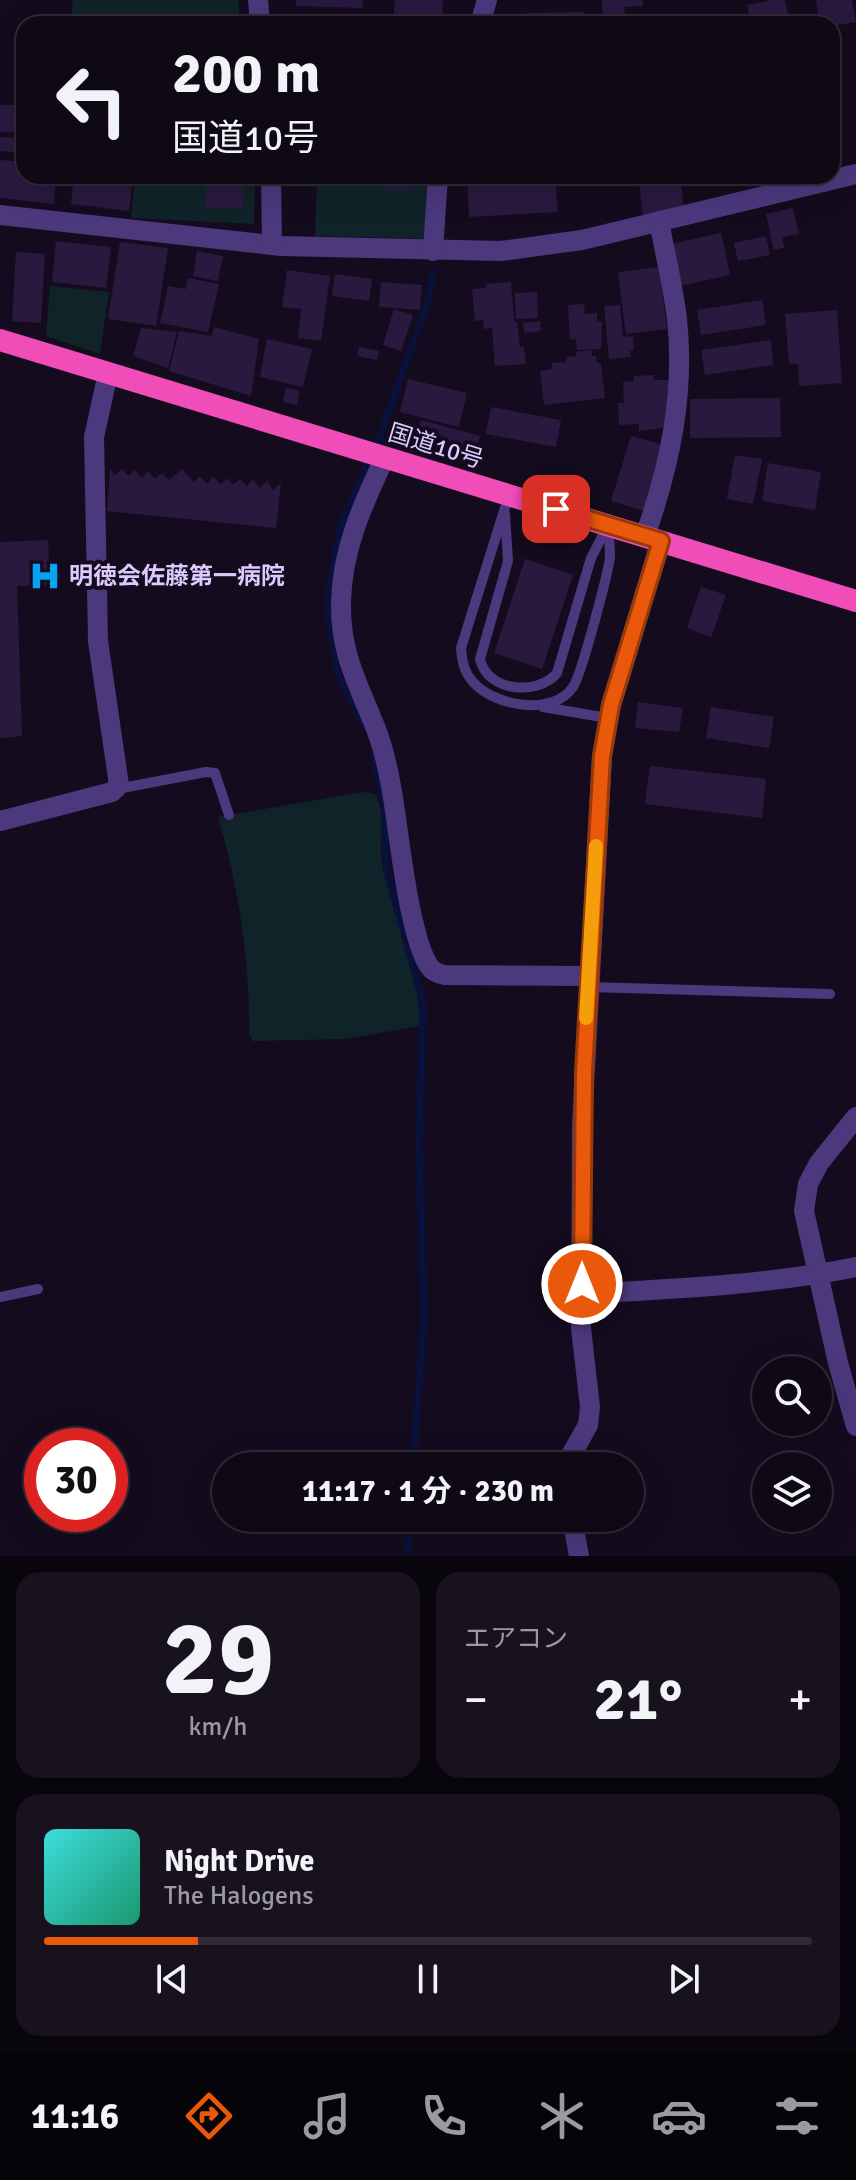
<!DOCTYPE html>
<html lang="ja">
<meta charset="utf-8">
<style>
:root{--surface:#0f0916;--page:#18121f;--text:#f1f3f6;--muted:#9b9aa1;--line:#2f2a35;--accent:#ea580c}
body{margin:0;font-family:Signika,"Noto Sans JP",sans-serif;background:var(--page);color:var(--text);height:100vh;display:flex;flex-direction:column;font-size:30px;white-space:nowrap}
*{box-sizing:border-box;margin:0}
p{font-size:26px;color:var(--muted)}
.icon{flex:none;width:44px;height:44px;fill:none;stroke:currentColor;stroke-width:2;stroke-linecap:round;stroke-linejoin:round}
.map{position:relative;height:1556px;overflow:hidden}
.panel{display:flex;flex-direction:column;gap:16px;padding:16px;background:#08050c;flex:1}
.panel>*{flex:none}
.top-card{position:absolute;left:16px;top:16px;width:824px;height:168px;border-radius:24px;box-shadow:0 8px 32px #0002,0 0 0 2px var(--line);background:#0f0916;color:var(--text);overflow:hidden}
.fabs{position:absolute;left:752px;top:1356px;display:grid;gap:16px}
.fabs a{display:grid;place-items:center;width:80px;height:80px;border-radius:50%;background:var(--surface);box-shadow:0 8px 32px #0002,0 0 0 2px var(--line);font-size:40px}
.speed{position:absolute;left:24px;top:1428px;display:flex;gap:16px;font-size:40px;font-weight:700;text-align:center}
.speed>*{display:grid;place-content:center;width:104px;height:104px;border-radius:50%;background:var(--surface);box-shadow:0 8px 32px #0002,0 0 0 2px var(--line);line-height:1}
.speed .limit{border:12px solid #d22;background:#fff;color:#111}
.pin{position:absolute;display:grid;place-items:center;width:68px;height:68px;color:#fff;margin:-34px;border-radius:16px;box-shadow:0 4px 12px #0006}
.me{position:absolute;width:88px;margin:-44px;rotate:0deg;stroke-linejoin:round;filter:drop-shadow(0 0 6px #0008)}
.turn{display:flex;align-items:center;gap:28px;height:168px;padding:0 24px;font-size:36px}
.turn .icon{width:104px;height:104px;stroke-width:2.5}
.turn b{display:block;font-size:56px;line-height:68px}
.big{font-size:60px;font-weight:700;line-height:1.1}
.panel .widget{flex:1;display:flex;flex-direction:column;justify-content:center;gap:12px;min-width:0;padding:0 28px;border-radius:24px;background:var(--page)}
.panel .dial{align-items:center;gap:0}
.dial b{font-size:104px;line-height:1}
.song{display:flex;align-items:center;gap:24px}
.cover{width:96px;height:96px;border-radius:12px;background:linear-gradient(135deg,hsl(180 70% 55%),hsl(160 70% 35%))}
.played{height:8px;border-radius:4px;background:linear-gradient(90deg,var(--accent) 20%,var(--line) 20%)}
.keys{display:flex;justify-content:space-around;direction:ltr}
.heat{display:flex;justify-content:space-between;align-items:center;font-size:44px;direction:ltr}
.panel .tiles{flex:1;display:grid;gap:16px;grid-template-columns:1fr 1fr}
.widget:last-child{grid-column:span 2}
.trip{position:absolute;left:212px;top:1452px;width:432px;height:80px;border-radius:40px;background:var(--surface);box-shadow:0 8px 32px #0002,0 0 0 2px var(--line);font-weight:700;line-height:80px;text-align:center}
.dock{display:flex;height:128px;justify-content:space-around;align-items:center;background:#060409;color:var(--muted)}
.dock .icon{width:56px;height:56px}
.dock .selected{color:var(--accent)}
.dock b{font-size:36px;color:var(--text)}
.map>svg:first-child{display:block}
.green{fill:#0f2328}
.lines{fill:none;stroke-linecap:round;stroke-linejoin:round}
.stream{stroke:#09103a;stroke-width:7}
.building{fill:#29193f}
.service{stroke:#4b387d;stroke-width:10}
.minor{stroke:#4b387d;stroke-width:20}
.tertiary{stroke:#4b387d;stroke-width:20}
.trunk{stroke:#f14db8;stroke-width:22}
.route-casing{stroke:#983908;stroke-width:20}
.route{stroke:#ea580c;stroke-width:14}
.slow{stroke:#f59e0b;stroke-width:14}
.labels{text-anchor:middle;dominant-baseline:central;stroke-width:8;stroke-linejoin:round;paint-order:stroke}
.street-label{font-size:24px;fill:#dccafe;stroke:#140c1e}
.poi-label{font-size:24px;font-weight:bold;fill:#dccafe;stroke:#140c1e;text-anchor:start}
</style>
<div class="map">
<svg width="856" height="1556" viewBox="0 0 856 1556">
<rect width="100%" height="100%" fill="#140c1e"/>
<g class="green">
<polygon points="73,0 239,0 239,24 70,24"/>
<polygon points="135,176 255,176 254,224 131,218"/>
<polygon points="317,176 433,176 434,239 315,236"/>
<polygon points="50,286 109,292 100,354 46,336"/>
<path d="M364,792L375,794C387,814 378,839 382,862C392,917 420,970 420,1026L345,1039L253,1041L249,1034C250,960 239,888 218,817Z"/>
</g>
<g class="lines">
<g class="stream">
<polyline points="365,727 339,678 336,664 328,613 330,580 342,522 381,433 429,298 433,271"/>
<polyline points="374,754 385,809 386,867 423,1002 419,1145 424,1318 413,1466"/>
<polyline points="408,1556 410,1518"/>
</g>
</g>
<g class="building">
<polygon points="296,0 363,0 362,8 296,6"/>
<polygon points="395,0 443,0 442,24 393,24"/>
<polygon points="602,0 643,0 643,6 624,7 625,17 603,18"/>
<polygon points="771,0 785,0 790,24 752,24 747,5"/>
<polygon points="816,0 852,0 856,22 832,26 820,24"/>
<polygon points="584,12 584,24 526,24 526,13"/>
<polygon points="0,105 24,105 24,133 0,132"/>
<polygon points="0,137 21,138 20,153 0,151"/>
<polygon points="0,160 24,162 24,176 56,176 54,204 0,198"/>
<polygon points="68,176 133,176 129,211 71,204 73,183 67,183"/>
<rect x="383" y="176" width="32" height="14"/>
<polygon points="555,176 558,212 469,217 467,177"/>
<polygon points="638,176 680,176 684,210 643,215"/>
<polygon points="206,177 244,178 243,208 205,207"/>
<polygon points="793,208 799,234 782,237 784,248 774,250 766,214"/>
<polygon points="721,233 730,275 679,286 670,244"/>
<polygon points="766,236 770,255 738,261 734,243"/>
<polygon points="56,241 111,247 106,288 52,282"/>
<polygon points="120,242 168,248 156,326 108,319"/>
<polygon points="197,251 223,256 218,281 193,276"/>
<polygon points="16,252 45,254 41,323 12,321"/>
<polygon points="659,267 667,329 626,334 618,272"/>
<polygon points="287,270 330,276 321,341 298,338 301,309 282,307"/>
<polygon points="335,274 372,279 369,301 332,296"/>
<polygon points="188,278 219,284 208,332 160,323 168,286 186,289"/>
<polygon points="381,282 422,285 420,310 379,307"/>
<polygon points="511,282 514,322 517,321 520,347 524,347 526,364 495,366 492,328 484,329 483,320 475,321 472,289 486,288 486,284"/>
<polygon points="537,292 538,318 516,319 515,293"/>
<polygon points="762,300 766,325 701,335 697,310"/>
<polygon points="584,304 585,314 597,313 597,322 602,322 601,349 577,350 576,339 570,340 568,305"/>
<polygon points="620,305 623,337 633,336 634,350 630,351 631,357 609,359 604,306"/>
<polygon points="394,309 413,315 401,351 383,345"/>
<polygon points="837,310 842,383 799,386 798,364 789,364 785,314"/>
<polygon points="540,321 541,331 524,333 523,323"/>
<polygon points="214,327 259,339 251,396 169,371 179,331 212,336"/>
<polygon points="141,328 177,332 168,368 133,356"/>
<polygon points="267,339 312,349 303,387 260,377"/>
<polygon points="771,340 773,365 705,375 701,350"/>
<polygon points="359,347 379,351 377,360 357,356"/>
<polygon points="591,350 592,356 596,356 597,363 601,363 605,398 544,405 540,371 552,369 552,363 566,362 566,357 576,356 576,352"/>
<polygon points="654,375 654,380 668,380 671,427 639,431 639,424 619,425 618,403 624,403 623,382 634,381 634,376"/>
<polygon points="408,379 467,393 459,427 400,412"/>
<polygon points="286,387 300,391 297,405 283,402"/>
<polygon points="780,398 781,437 690,438 690,399"/>
<polygon points="491,407 561,420 556,447 486,434"/>
<polygon points="421,420 480,436 473,460 415,444"/>
<polygon points="631,436 664,445 644,511 611,501"/>
<polygon points="735,455 762,459 753,504 727,499"/>
<polygon points="768,463 821,472 815,510 762,501"/>
<polygon points="110,469 115,475 122,469 128,476 135,470 142,478 148,471 155,479 162,473 169,480 182,469 194,482 200,476 207,484 213,477 221,485 227,478 233,485 240,479 247,486 253,479 259,488 267,481 273,490 281,483 276,528 107,511"/>
<polygon points="48,540 50,585 17,586 22,736 0,738 0,542"/>
<polygon points="525,559 573,575 542,669 494,653"/>
<polygon points="701,587 726,595 711,637 687,628"/>
<polygon points="638,702 683,708 679,732 635,728"/>
<polygon points="711,707 774,717 769,748 706,738"/>
<polygon points="650,766 766,779 762,818 645,804"/>
</g>
<g class="lines">
<g class="service">
<path d="M509,495L461,648C462,661 464,672 473,682C494,706 553,717 573,687C581,676 609,571 610,556C610,546 609,536 608,525"/>
<path d="M505,514L508,561L480,659C487,692 538,696 557,673L591,558L607,527"/>
<polyline points="543,707 608,718"/>
<polyline points="117,789 206,772 215,773 229,815"/>
<polyline points="588,987 830,994"/>
<polyline points="0,1297 38,1289"/>
</g>
<g class="minor">
<polyline points="480,24 487,0"/>
<polyline points="0,215 281,246 501,251 582,240 856,174"/>
<polyline points="433,251 438,176"/>
<path d="M385,457C363,504 342,549 341,602C340,654 358,683 376,729C387,757 392,788 396,818C401,852 411,939 429,966C433,972 438,974 445,975L589,976"/>
<path d="M645,536C670,465 685,394 677,319C673,286 665,253 659,221"/>
<polyline points="0,821 112,792 119,785 98,641 94,437 108,373"/>
<polyline points="856,1117 819,1163 808,1184 804,1211 838,1363 856,1426"/>
<path d="M582,1294C674,1289 766,1285 856,1267"/>
<polyline points="565,1466 588,1425 590,1407 581,1328 582,1124 602,756 611,705 661,541"/>
<polyline points="572,1518 579,1556"/>
</g>
<g class="tertiary">
<polyline points="258,0 260,24"/>
<polyline points="271,176 272,244"/>
</g>
<polyline class="trunk" points="0,340 856,601"/>
</g>
<g class="lines">
<defs>
<polyline id="route" points="556,509 661,541 611,705 602,756 584,1072 582,1284"/>
</defs>
<use href="#route" class="route-casing"/>
<use href="#route" class="route"/>
<polyline class="slow" points="586,1018 596,846"/>
</g>
<defs>
<symbol id="hospital-bare" viewBox="-9 -9 18 18"><path d="M-5-5h3v3.5h4V-5h3V5h-3V1.5h-4V5h-3Z" fill="#03a2f2" stroke="#140c1e" stroke-width="2.5" paint-order="stroke"/></symbol>
</defs>
<g fill-rule="evenodd">
<use href="#hospital-bare" x="23" y="554" width="44" height="44"/>
</g>
<g class="labels">
<g class="street-label">
<text transform="translate(436 446) rotate(17)">国道10号</text>
</g>
<g class="poi-label">
<text x="69" y="576">明徳会佐藤第一病院</text>
</g>
</g>
</svg>
<div class="fabs">
<a><svg class="icon" aria-label="search" viewBox="0 0 24 24"><circle cx="10" cy="10" r="6"/><path d="M15 15l6 6"/></svg></a>
<a><svg class="icon" aria-label="layers" viewBox="0 0 24 24"><path d="M12 4l9 5-9 5-9-5zM3 14l9 5 9-5"/></svg></a>
</div>
<div class="speed"><div class="limit">30</div></div>
<div class="pin" style="left:556px;top:509px;background:#d93025"><svg class="icon" aria-label="arrive" viewBox="0 0 24 24"><path d="M6 21V4h12l-3 4 3 4H6"/></svg></div>
<svg class="me" style="left:582px;top:1284px" viewBox="-20 -20 40 40"><circle r="17" fill="#ea580c" stroke="#fff" stroke-width="3"/><path d="M0-11L8 9 0 5-8 9z" fill="#fff"/></svg>
<div class="trip">11:17 · 1 分 · 230 m</div>
<div class="top-card">
<div class="turn"><svg class="icon" aria-label="left" viewBox="0 0 24 24"><path d="M17 20v-9H6M10 6l-5 5 5 5"/></svg><div><b>200 m</b>国道10号</div></div>
</div>
</div>
<section class="panel">
<div class="tiles">
<div class="widget dial"><b>29</b><p>km/h</p></div>
<div class="widget"><p>エアコン</p>
<div class="heat"><a>−</a><b class="big">21°</b><a>+</a></div>
</div>
<div class="widget">
<div class="song"><i class="cover"></i><div><b>Night Drive</b><p>The Halogens</p></div></div>
<div class="played"></div>
<div class="keys"><svg class="icon" aria-label="previous" viewBox="0 0 24 24"><path d="M18 5L8 12l10 7zM5 5v14"/></svg><svg class="icon" aria-label="pause" viewBox="0 0 24 24"><path d="M8 5v14M16 5v14"/></svg><svg class="icon" aria-label="next" viewBox="0 0 24 24"><path d="M6 5l10 7-10 7zM19 5v14"/></svg></div>
</div>
</div>
</section>
<nav class="dock">
<b>11:16</b>
<svg class="icon selected" aria-label="directions" viewBox="0 0 24 24"><path d="M12 3l9 9-9 9-9-9zM9 14v-3h6M13 9l2 2-2 2"/></svg>
<svg class="icon" aria-label="music" viewBox="0 0 24 24"><path d="M9 18V5l10-2v13"/><circle cx="6" cy="18" r="3"/><circle cx="16" cy="16" r="3"/></svg>
<svg class="icon" aria-label="phone" viewBox="0 0 24 24"><path d="M5 4h4l2 5-3 2q2 4 5 5l2-3 5 2v4C11 20 4 13 5 4z"/></svg>
<svg class="icon" aria-label="climate" viewBox="0 0 24 24"><path d="M12 3v18M4 7l16 10M4 17L20 7"/></svg>
<svg class="icon" aria-label="car" viewBox="0 0 24 24"><path d="M5 17H2v-5l4-1 3-4h7l3 4 3 1v5h-3M9 17h6M6 11h13"/><circle cx="7" cy="17" r="2"/><circle cx="17" cy="17" r="2"/></svg>
<svg class="icon" aria-label="filters" viewBox="0 0 24 24"><path d="M4 7h16M4 17h16"/><circle cx="9" cy="7" r="2"/><circle cx="15" cy="17" r="2"/></svg>
</nav>
